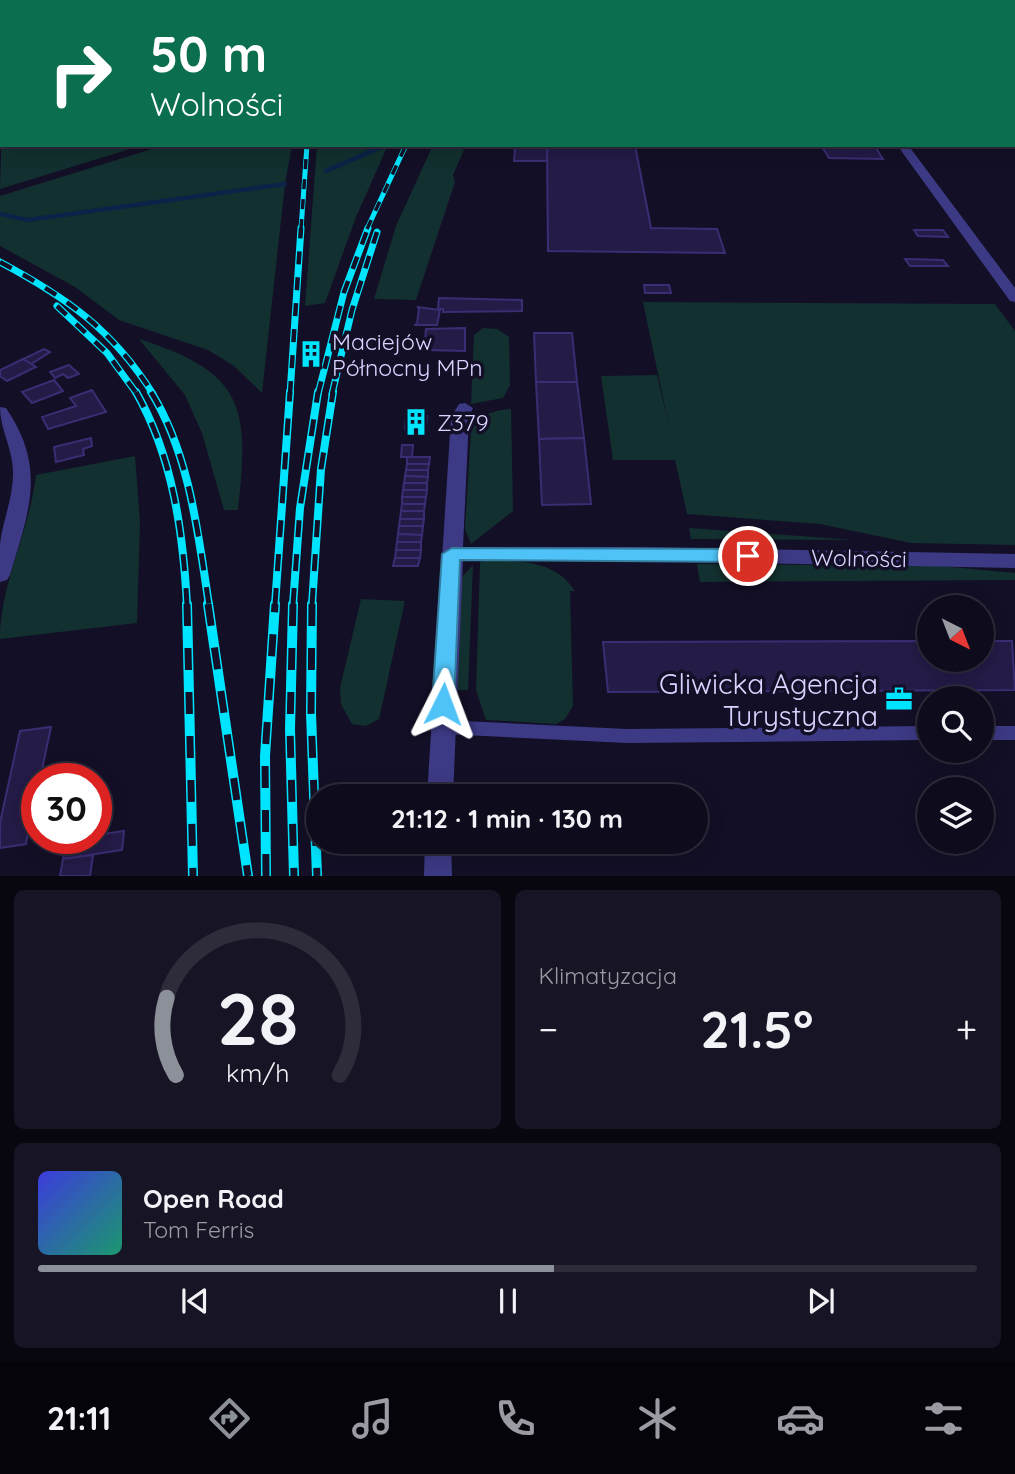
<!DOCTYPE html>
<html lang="pl">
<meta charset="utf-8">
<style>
:root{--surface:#0e0b1c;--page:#171425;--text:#f1f3f6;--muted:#9b9ba3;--line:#2e2b3b;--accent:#8c9099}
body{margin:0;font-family:Quicksand,sans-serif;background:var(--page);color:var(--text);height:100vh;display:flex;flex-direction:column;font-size:26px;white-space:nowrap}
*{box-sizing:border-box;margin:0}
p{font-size:23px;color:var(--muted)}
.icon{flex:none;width:38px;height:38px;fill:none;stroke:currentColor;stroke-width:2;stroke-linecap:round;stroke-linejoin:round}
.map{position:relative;height:876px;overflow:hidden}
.side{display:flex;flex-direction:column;gap:14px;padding:14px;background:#08060f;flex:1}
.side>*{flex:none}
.banner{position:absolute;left:0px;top:0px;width:1015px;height:147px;box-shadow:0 4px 18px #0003,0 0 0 2px var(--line);background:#0b6e4f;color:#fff;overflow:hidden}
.needle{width:46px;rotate:138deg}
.fabs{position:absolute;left:917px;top:595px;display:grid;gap:14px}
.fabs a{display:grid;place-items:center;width:77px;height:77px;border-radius:50%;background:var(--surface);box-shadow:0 4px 18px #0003,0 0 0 2px var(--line);font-size:35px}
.speed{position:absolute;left:21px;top:763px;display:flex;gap:14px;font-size:35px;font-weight:700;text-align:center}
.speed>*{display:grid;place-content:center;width:91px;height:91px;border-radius:50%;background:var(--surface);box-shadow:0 4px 18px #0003,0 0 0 2px var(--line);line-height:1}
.speed .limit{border:10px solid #d22;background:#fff;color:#111}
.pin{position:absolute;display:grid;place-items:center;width:60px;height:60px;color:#fff;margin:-30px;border:4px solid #fff;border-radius:50%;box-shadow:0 2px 7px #0007}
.me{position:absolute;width:77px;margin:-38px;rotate:3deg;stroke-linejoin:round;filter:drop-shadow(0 0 5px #0008)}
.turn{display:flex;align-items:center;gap:24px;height:147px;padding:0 35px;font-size:32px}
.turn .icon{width:91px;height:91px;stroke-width:2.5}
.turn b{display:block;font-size:49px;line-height:60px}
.big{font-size:52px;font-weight:700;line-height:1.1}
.side .tile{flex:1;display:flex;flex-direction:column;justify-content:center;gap:10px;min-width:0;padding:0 24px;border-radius:10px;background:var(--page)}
.side .dial{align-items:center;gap:0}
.dial svg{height:182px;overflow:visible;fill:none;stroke:var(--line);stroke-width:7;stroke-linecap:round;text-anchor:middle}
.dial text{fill:var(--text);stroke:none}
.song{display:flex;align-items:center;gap:21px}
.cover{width:84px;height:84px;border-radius:10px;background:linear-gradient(135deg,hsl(240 70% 55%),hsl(160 70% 35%))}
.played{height:7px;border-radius:4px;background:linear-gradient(90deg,var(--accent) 55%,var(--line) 55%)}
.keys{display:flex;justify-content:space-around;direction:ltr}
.heat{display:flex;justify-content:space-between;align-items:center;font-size:38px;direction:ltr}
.side .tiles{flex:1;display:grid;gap:14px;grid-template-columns:1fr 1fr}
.tile:last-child{grid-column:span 2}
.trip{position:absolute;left:306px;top:784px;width:402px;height:70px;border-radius:35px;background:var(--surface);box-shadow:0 4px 18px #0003,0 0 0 2px var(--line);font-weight:700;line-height:70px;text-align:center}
.tab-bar{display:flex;height:112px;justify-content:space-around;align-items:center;background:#06040b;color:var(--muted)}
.tab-bar .icon{width:49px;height:49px}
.tab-bar .current{color:var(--accent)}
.tab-bar b{font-size:32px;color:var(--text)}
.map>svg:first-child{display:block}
.green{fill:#12302f}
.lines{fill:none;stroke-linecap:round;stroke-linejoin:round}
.stream-far1{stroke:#0c2248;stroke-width:3.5}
.stream{stroke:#0c2248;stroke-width:4.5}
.building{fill:#241b47;stroke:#3b2d73;stroke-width:2}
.service{fill:#3d3a85;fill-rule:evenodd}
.minor{fill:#3d3a85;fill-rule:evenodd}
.rail-far4-casing{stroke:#00e5ff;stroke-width:4.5}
.rail-far3-casing{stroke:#00e5ff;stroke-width:5}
.rail-far2-casing{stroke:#00e5ff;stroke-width:7}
.rail-far1-casing{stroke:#00e5ff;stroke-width:8}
.rail-casing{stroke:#00e5ff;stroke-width:10}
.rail-far4{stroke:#130f26;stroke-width:2.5;stroke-dasharray:8;stroke-linecap:butt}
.rail-far3{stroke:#130f26;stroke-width:3.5;stroke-dasharray:10;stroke-linecap:butt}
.rail-far2{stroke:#130f26;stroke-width:4.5;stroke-dasharray:13;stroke-linecap:butt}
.rail-far1{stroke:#130f26;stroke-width:5;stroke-dasharray:17;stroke-linecap:butt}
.rail{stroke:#130f26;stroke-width:7;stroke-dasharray:22;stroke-linecap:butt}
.route{fill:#4fc3f7;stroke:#337fa1;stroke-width:2}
.labels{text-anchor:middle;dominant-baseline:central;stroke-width:7;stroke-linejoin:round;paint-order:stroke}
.poi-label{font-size:23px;fill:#d9d4ff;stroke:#130f26;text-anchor:start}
.street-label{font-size:23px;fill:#d9d4ff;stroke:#130f26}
.near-poi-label{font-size:28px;fill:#d9d4ff;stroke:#130f26;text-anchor:end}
</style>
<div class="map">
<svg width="1015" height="876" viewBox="0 0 1015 876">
<rect width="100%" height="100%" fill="#130f26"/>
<g class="green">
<polygon points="0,0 316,0 2,2 0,105"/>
<polygon points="2,125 2,145 143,145 0,189"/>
<polygon points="165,145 292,145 285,184 262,393 234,366 208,350 119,320 75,287 0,246 0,196"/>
<polygon points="317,145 388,145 356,217 325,303 305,306"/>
<polygon points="433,145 466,145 453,175 455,182 416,300 374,299 396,226"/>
<polygon points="643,302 995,304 1015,331 1015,545 911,543 820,524 687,514 675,460 613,460 601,376 657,375 669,426"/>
<polygon points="483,328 497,329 509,337 510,385 503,398 471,404 474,335"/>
<path d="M139,339C244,372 250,407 238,510H224L202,433L185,395Z"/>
<path d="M511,409L513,511L471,544L465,529L471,431C479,415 494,410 511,409Z"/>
<path d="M135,456L140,522L137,623L0,639C0,584 30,530 36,475Z"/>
<polygon points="689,528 854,540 691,539"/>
<path d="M488,560C521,561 555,560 575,591H570L573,706L565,719L556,724L486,720L476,690L480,562Z"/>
<polygon points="697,564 941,566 1015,573 1015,580 700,582"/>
<polygon points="473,565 468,690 455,690 461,578"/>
<polygon points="361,599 405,601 379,719 366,726 352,724 341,704 340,688"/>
</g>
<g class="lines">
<polyline class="stream-far1" points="342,2 347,0"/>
<g class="stream">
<polyline points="326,171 386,145"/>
<polyline points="0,214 28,220 285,184"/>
</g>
</g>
<g class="building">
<polygon points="515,145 547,145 547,161 514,161"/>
<polygon points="547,145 635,145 651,228 717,229 725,253 548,251"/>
<polygon points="821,145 874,145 883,159 829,158"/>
<polygon points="914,230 943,230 948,237 918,236"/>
<polygon points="905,259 943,260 948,266 910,266"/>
<polygon points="644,285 669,285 671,293 645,293"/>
<polygon points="439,298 522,300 522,311 443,312 443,309 438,309"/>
<polygon points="417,307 440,310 437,325 414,325 417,324 419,308"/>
<polygon points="465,328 465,351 424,350 426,329"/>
<polygon points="534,333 572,333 577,382 536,382"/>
<polygon points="307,348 319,348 316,360 303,359"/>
<polygon points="44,349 50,352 31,364 23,359"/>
<polygon points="23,359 36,367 7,381 0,376 0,370"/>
<polygon points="69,365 79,374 68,378 63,374 55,378 50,372"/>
<polygon points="54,380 63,391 32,403 22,392"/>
<polygon points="536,382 577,382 584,438 539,439"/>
<polygon points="92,390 106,412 48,429 42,417 76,406 70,398"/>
<polygon points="406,416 427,416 426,428 405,429"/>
<polygon points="91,438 92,446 83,449 84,455 56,462 54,447"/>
<polygon points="584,438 591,504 542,505 539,439"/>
<polygon points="402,445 413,445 412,457 401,457"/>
<polygon points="407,457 430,457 429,464 407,464"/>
<polygon points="407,464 429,464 428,470 406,470"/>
<polygon points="406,470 428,470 428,477 405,476"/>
<polygon points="405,476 428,477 427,483 404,483"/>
<polygon points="404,483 427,483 427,490 403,490"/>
<polygon points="403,490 427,490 426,497 402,497"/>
<polygon points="402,497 426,497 425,504 402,504"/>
<polygon points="402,504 425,504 424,511 401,511"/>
<polygon points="401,511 424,511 424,519 400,519"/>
<polygon points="400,519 424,519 423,526 399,526"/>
<polygon points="399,526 423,526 422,535 398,534"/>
<polygon points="398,534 422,535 421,542 397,542"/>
<polygon points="397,542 421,542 421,550 396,550"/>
<polygon points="396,550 421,550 420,558 395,558"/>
<polygon points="395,558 420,558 418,566 393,566"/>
<polygon points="929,641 929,660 982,660 982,641 1012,641 1015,690 608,692 603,642"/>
<polygon points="51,727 40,779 37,779 26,844 0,848 0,823 20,731"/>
<polygon points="124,831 122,850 63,859 66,840 96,838 96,835"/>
<polygon points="93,855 90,876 60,876 63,859"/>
</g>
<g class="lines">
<g class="service">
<polygon points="806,0 812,0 813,2 807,2"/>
<polygon points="442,720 627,729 929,726 929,740 627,743 442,734 436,732 434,727 436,722"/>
<rect x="982" y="726" width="33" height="14"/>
</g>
<g class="minor">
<polygon points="947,0 956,0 958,2 948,2"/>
<polygon points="1013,50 1015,51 1015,57 1013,56"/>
<polygon points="897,145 908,145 1015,288 1015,302 1010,301"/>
<polygon points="465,403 473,408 469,417 463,547 641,547 1015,554 1015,568 641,561 463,561 453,796 427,796 451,417 459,404"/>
<path d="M0,407L6,408C47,468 29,511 10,575L7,580L0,582C0,570 0,557 0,544C3,519 14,496 13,470C12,447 0,429 0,407Z"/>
<polygon points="425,842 451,842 452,876 424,876"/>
</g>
<defs>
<g id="rail-far4">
<polyline points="330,2 335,0"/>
<polyline points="362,2 368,0"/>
<polyline points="414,2 417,0"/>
</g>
<g id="rail-far3">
<polyline points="301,229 307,145"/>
<polyline points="367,229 406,145"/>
</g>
<g id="rail-far2">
<path d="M0,262C66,297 113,330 153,394"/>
<polyline points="57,306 107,353 137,394"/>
<polyline points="290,394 301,228"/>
<polyline points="318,394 344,292 368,228"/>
<polyline points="332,394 352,310 377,232"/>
</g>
<g id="rail-far1">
<path d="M136,392C173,457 183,532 187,605"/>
<path d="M151,392C190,455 198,534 209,605"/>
<polyline points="275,605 290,392"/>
<polyline points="293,605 300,508 318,392"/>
<polyline points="312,605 321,469 333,392"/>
</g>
<g id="rail">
<polyline points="187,604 193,876"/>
<polyline points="208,604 248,876"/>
<polyline points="293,604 290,729 294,876"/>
<polyline points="312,604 311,713 317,876"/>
<polyline points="266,876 265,756 275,604"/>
</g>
</defs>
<use href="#rail-far4" class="rail-far4-casing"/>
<use href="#rail-far3" class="rail-far3-casing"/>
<use href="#rail-far2" class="rail-far2-casing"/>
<use href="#rail-far1" class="rail-far1-casing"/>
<use href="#rail" class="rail-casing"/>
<use href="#rail-far4" class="rail-far4"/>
<use href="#rail-far3" class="rail-far3"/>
<use href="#rail-far2" class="rail-far2"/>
<use href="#rail-far1" class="rail-far1"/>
<use href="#rail" class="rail"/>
</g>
<polygon class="route" points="452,548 748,549 757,556 748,562 460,560 454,704 451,710 443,712 436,710 432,704 442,554"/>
<defs>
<symbol id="building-bare" viewBox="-9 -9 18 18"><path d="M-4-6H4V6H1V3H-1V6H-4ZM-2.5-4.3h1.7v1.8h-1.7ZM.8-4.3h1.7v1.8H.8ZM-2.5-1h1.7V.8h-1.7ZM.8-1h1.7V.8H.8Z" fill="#00e5ff" stroke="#130f26" stroke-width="2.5" paint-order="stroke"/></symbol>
<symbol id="office-bare" viewBox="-9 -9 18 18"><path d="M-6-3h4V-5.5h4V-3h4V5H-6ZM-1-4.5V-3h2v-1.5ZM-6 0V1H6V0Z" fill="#00e5ff" stroke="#130f26" stroke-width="2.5" paint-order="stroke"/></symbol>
</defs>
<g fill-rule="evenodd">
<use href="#building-bare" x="292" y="335" width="38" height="38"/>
<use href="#building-bare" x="397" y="403" width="38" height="38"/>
<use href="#office-bare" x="880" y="680" width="38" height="38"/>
</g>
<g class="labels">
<g class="poi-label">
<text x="332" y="341">Maciejów<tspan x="332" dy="26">Północny MPn</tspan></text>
<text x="437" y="422">Z379</text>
</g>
<g class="street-label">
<text transform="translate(859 558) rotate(1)">Wolności</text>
</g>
<g class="near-poi-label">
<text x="878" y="683">Gliwicka Agencja<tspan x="878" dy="32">Turystyczna</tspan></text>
</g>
</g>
</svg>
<div class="fabs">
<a><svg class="needle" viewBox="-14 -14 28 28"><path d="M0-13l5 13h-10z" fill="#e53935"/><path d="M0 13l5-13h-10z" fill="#9b9ba3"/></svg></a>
<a><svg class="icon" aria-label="search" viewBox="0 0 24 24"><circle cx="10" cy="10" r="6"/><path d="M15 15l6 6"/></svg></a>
<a><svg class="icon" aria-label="layers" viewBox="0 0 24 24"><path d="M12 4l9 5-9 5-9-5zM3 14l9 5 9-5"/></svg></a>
</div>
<div class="speed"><div class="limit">30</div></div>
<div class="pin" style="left:748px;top:556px;background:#d93025"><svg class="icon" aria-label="arrive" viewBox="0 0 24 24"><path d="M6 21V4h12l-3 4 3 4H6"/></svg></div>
<svg class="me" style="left:443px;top:704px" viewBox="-20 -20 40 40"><path d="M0-17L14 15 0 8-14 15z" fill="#4fc3f7" stroke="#fff" stroke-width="4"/></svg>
<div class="trip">21:12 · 1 min · 130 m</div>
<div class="banner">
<div class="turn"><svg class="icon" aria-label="right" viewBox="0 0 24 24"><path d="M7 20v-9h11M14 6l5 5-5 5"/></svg><div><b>50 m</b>Wolności</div></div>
</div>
</div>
<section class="side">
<div class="tiles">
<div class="tile dial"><svg viewBox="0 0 100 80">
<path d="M14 69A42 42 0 1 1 86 69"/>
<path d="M14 69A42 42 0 0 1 10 35" stroke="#8c9099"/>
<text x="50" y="56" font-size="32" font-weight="700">28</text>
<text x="50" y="72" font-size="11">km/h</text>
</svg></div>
<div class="tile"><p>Klimatyzacja</p>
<div class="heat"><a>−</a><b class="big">21.5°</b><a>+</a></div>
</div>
<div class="tile">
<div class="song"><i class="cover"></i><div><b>Open Road</b><p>Tom Ferris</p></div></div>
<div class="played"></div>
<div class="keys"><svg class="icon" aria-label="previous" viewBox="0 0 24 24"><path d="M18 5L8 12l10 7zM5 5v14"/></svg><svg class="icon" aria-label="pause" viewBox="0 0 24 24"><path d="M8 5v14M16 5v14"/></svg><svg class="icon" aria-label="next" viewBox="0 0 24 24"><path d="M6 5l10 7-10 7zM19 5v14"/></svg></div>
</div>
</div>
</section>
<nav class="tab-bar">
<b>21:11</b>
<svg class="icon current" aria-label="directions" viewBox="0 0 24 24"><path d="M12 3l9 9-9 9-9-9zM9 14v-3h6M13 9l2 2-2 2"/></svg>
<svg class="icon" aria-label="music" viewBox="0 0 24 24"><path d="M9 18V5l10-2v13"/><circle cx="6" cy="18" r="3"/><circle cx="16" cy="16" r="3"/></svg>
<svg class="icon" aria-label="phone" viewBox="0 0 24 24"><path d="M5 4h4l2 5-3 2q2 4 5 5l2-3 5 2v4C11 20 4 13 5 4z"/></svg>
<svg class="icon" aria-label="climate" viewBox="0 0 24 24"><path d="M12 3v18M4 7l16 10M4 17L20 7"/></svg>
<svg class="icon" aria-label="car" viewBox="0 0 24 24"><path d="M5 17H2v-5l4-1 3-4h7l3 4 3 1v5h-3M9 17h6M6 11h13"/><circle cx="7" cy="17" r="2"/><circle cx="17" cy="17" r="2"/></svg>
<svg class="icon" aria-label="filters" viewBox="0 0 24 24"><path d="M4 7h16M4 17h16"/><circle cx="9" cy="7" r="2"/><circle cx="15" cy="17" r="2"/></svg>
</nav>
